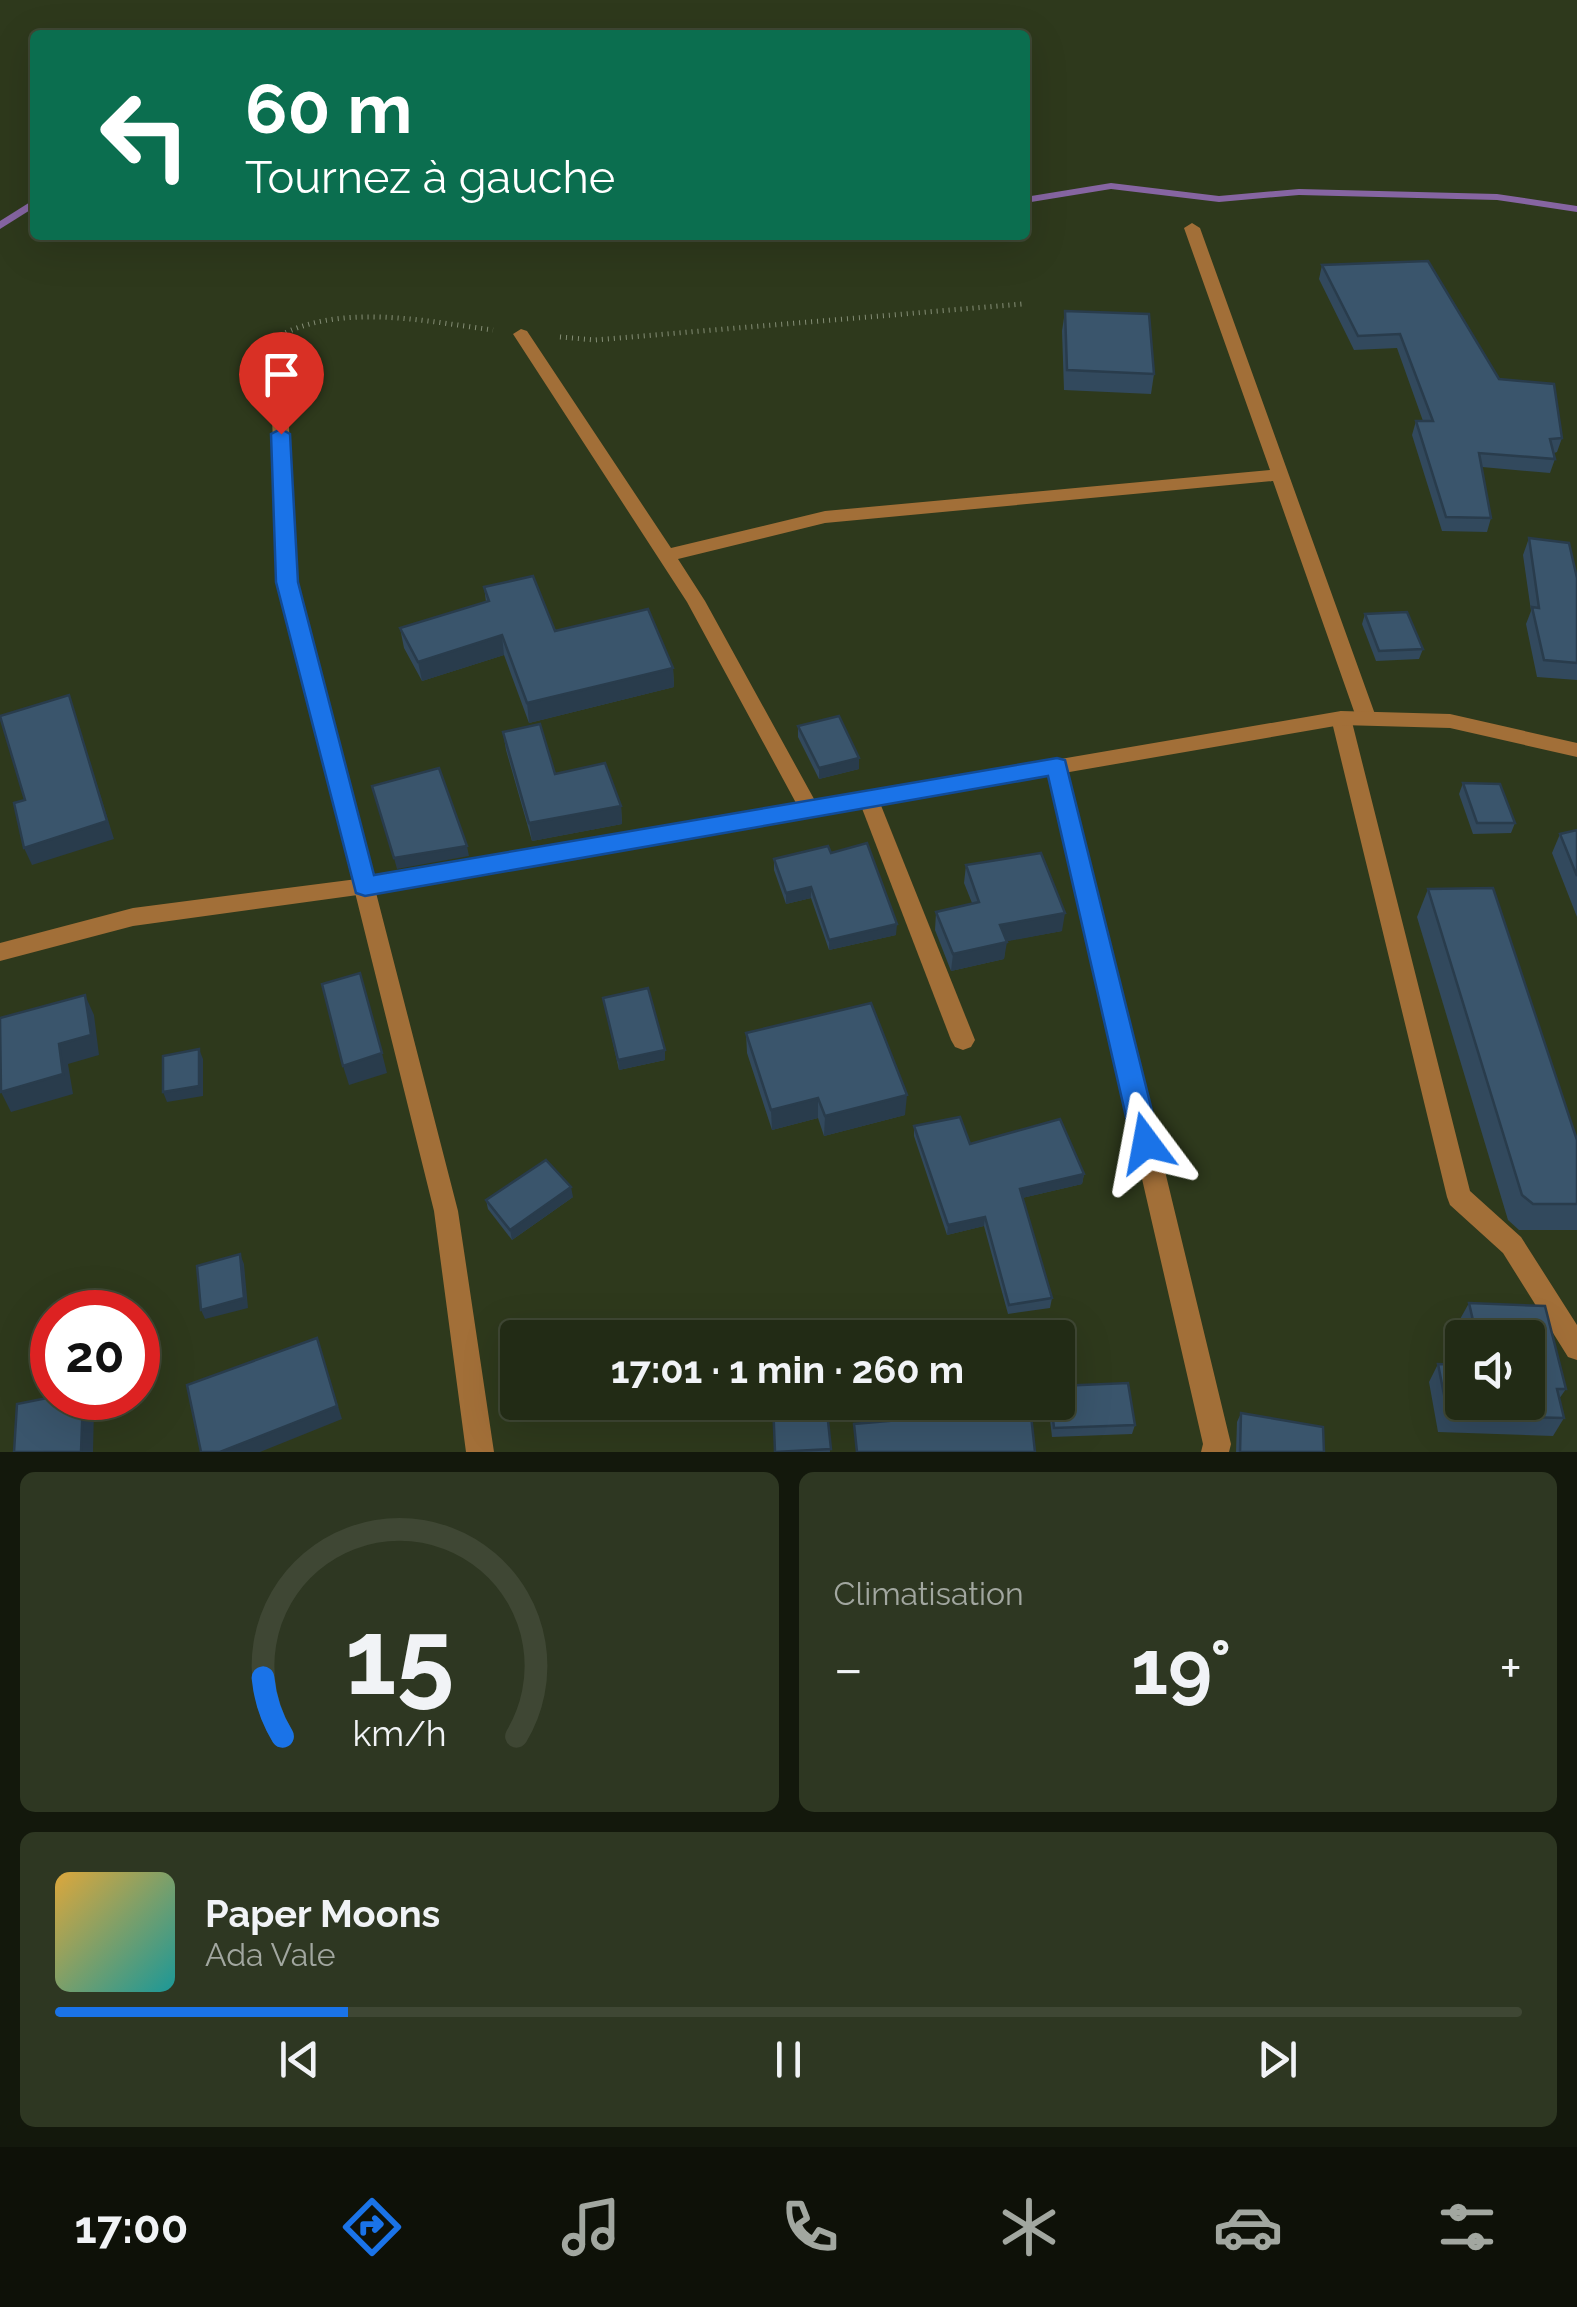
<!DOCTYPE html>
<html lang="fr">
<meta charset="utf-8">
<style>
:root{--surface:#222b15;--page:#2e3722;--text:#f1f3f6;--muted:#a2a7a0;--line:#3f4734;--accent:#1a73e8}
body{margin:0;font-family:Raleway,sans-serif;background:var(--page);color:var(--text);height:100vh;display:flex;flex-direction:column;font-size:38px;white-space:nowrap}
*{box-sizing:border-box;margin:0}
p{font-size:32px;color:var(--muted)}
.icon{flex:none;width:55px;height:55px;fill:none;stroke:currentColor;stroke-width:2;stroke-linecap:round;stroke-linejoin:round}
.map{position:relative;height:1452px;overflow:hidden}
.panel{display:flex;flex-direction:column;gap:20px;padding:20px;background:#13180c;flex:1}
.panel>*{flex:none}
.banner{position:absolute;left:30px;top:30px;width:1000px;height:210px;border-radius:10px;box-shadow:0 10px 40px #0002,0 0 0 2px var(--line);background:#0b6e4f;color:#fff;overflow:hidden}
.buttons{position:absolute;left:1445px;top:1320px;display:grid;gap:20px}
.buttons a{display:grid;place-items:center;width:100px;height:100px;border-radius:10px;background:var(--surface);box-shadow:0 10px 40px #0002,0 0 0 2px var(--line);font-size:50px}
.speed{position:absolute;left:30px;top:1290px;display:flex;gap:20px;font-size:50px;font-weight:700;text-align:center}
.speed>*{display:grid;place-content:center;width:130px;height:130px;border-radius:50%;background:var(--surface);box-shadow:0 10px 40px #0002,0 0 0 2px var(--line);line-height:1}
.speed .limit{border:15px solid #d22;background:#fff;color:#111}
.pin{position:absolute;display:grid;place-items:center;width:85px;height:85px;color:#fff;margin:-102px -42px;border-radius:50% 50% 50% 0;rotate:-45deg;box-shadow:0 0 10px #0007}
.pin .icon{rotate:45deg}
.me{position:absolute;width:110px;margin:-55px;rotate:347deg;stroke-linejoin:round;filter:drop-shadow(0 0 8px #0008)}
.turn{display:flex;align-items:center;gap:35px;height:210px;padding:0 50px;font-size:45px}
.turn .icon{width:130px;height:130px;stroke-width:2.5}
.turn b{display:block;font-size:70px;line-height:85px}
.big{font-size:75px;font-weight:700;line-height:1.1}
.panel .card{flex:1;display:flex;flex-direction:column;justify-content:center;gap:15px;min-width:0;padding:0 35px;border-radius:15px;background:var(--page)}
.panel .dial{align-items:center;gap:0}
.dial svg{height:260px;overflow:visible;fill:none;stroke:var(--line);stroke-width:7;stroke-linecap:round;text-anchor:middle}
.dial text{fill:var(--text);stroke:none}
.song{display:flex;align-items:center;gap:30px}
.cover{width:120px;height:120px;border-radius:15px;background:linear-gradient(135deg,hsl(40 70% 55%),hsl(180 70% 35%))}
.played{height:10px;border-radius:5px;background:linear-gradient(90deg,var(--accent) 20%,var(--line) 20%)}
.keys{display:flex;justify-content:space-around;direction:ltr}
.heat{display:flex;justify-content:space-between;align-items:center;font-size:55px;direction:ltr}
.panel .tiles{flex:1;display:grid;gap:20px;grid-template-columns:1fr 1fr}
.card:last-child{grid-column:span 2}
.trip{position:absolute;left:500px;top:1320px;width:575px;height:100px;border-radius:10px;background:var(--surface);box-shadow:0 10px 40px #0002,0 0 0 2px var(--line);font-weight:700;line-height:100px;text-align:center}
.tabs{display:flex;height:160px;justify-content:space-around;align-items:center;background:#0e1108;color:var(--muted)}
.tabs .icon{width:70px;height:70px}
.tabs .active{color:var(--accent)}
.tabs b{font-size:45px;color:var(--text)}
.map>svg:first-child{display:block}
.lines{fill:none;stroke-linecap:round;stroke-linejoin:round}
.stream{fill:#8665a2;fill-rule:evenodd}
.path{stroke:#858e76;stroke-width:5;stroke-dasharray:1 5;stroke-linecap:butt}
.service{fill:#a26f38;fill-rule:evenodd}
.minor{fill:#a26f38;fill-rule:evenodd}
.tertiary{fill:#a26f38;fill-rule:evenodd}
.wall{fill:#32495d}
.shaded-wall{fill:#293c4c}
.building{fill:#3a556c;stroke:#293c4c;stroke-width:2.5}
.route{fill:#1a73e8;stroke:#114b97;stroke-width:2.5}
</style>
<div class="map">
<svg width="1577" height="1452" viewBox="0 0 1577 1452">
<rect width="100%" height="100%" fill="#2e391c"/>
<g class="lines">
<g class="stream">
<polygon points="1111,183 1219,196 1299,189 1497,194 1577,206 1577,212 1497,200 1299,195 1219,202 1111,189 1025,203 1025,197"/>
<polygon points="35,199 35,207 0,229 0,221"/>
</g>
<g class="path">
<polyline points="560,337 595,340 1022,304"/>
<path d="M275,338C339,302 424,321 493,330"/>
</g>
<g class="service">
<polygon points="1341,711 1351,718 1470,1191 1521,1237 1577,1325 1577,1360 1568,1357 1503,1253 1450,1205 1447,1197 1331,718"/>
<polygon points="1057,759 1067,766 1231,1444 1229,1452 1201,1452 1203,1444 1047,766"/>
<polygon points="868,790 875,793 878,798 975,1040 971,1047 963,1050 955,1047 951,1040 858,798 861,793"/>
</g>
<g class="minor">
<polygon points="1192,223 1200,228 1376,717 1373,722 1359,722 1356,717 1273,481 825,523 678,559 705,601 819,808 816,814 802,814 687,602 513,334 521,329 527,331 671,548 825,511 1270,470 1184,228"/>
<polygon points="278,356 286,361 296,582 458,1211 494,1452 466,1452 434,1211 278,582 270,361"/>
</g>
<polygon class="tertiary" points="1341,711 1450,714 1577,743 1577,757 1450,728 1341,725 365,894 133,926 0,961 0,943 133,908 365,878"/>
</g>
<g class="wall">
<polygon points="1322,265 1499,379 1562,438 1557,452 1554,453 1555,459 1550,473 1482,467 1491,518 1487,532 1442,531 1412,435 1416,421 1423,421 1397,348 1354,350 1319,279"/>
<polygon points="1065,311 1154,374 1151,394 1064,390 1062,331"/>
<polygon points="1529,538 1577,578 1577,680 1537,677 1526,624 1531,611 1523,555"/>
<polygon points="484,587 555,631 673,668 674,687 529,723 504,655 422,681 404,648 400,628 486,602"/>
<polygon points="1365,614 1423,649 1419,659 1376,661 1362,624"/>
<polygon points="798,726 859,769 819,779 798,737"/>
<polygon points="503,732 555,774 621,806 622,824 532,841 506,750"/>
<polygon points="1463,783 1515,823 1511,833 1473,834 1459,794"/>
<polygon points="1577,830 1577,917 1552,853 1560,834"/>
<polygon points="831,853 896,935 829,950 811,898 786,904 774,870 774,859"/>
<polygon points="966,865 1062,931 1006,941 1004,959 951,971 935,930 936,912 972,903 964,883"/>
<polygon points="1428,889 1577,1140 1577,1230 1519,1230 1508,1220 1417,917"/>
<polygon points="603,998 665,1060 619,1070"/>
<polygon points="746,1033 905,1115 824,1136 818,1118 772,1130 747,1053"/>
<polygon points="914,1126 970,1144 1084,1174 1082,1184 1022,1198 1052,1298 1050,1308 1008,1314 984,1226 947,1235 914,1136"/>
<polygon points="573,1197 512,1240 488,1209 486,1200"/>
<polygon points="1469,1303 1545,1306 1566,1389 1559,1399 1564,1418 1553,1436 1438,1432 1429,1382 1438,1364 1462,1365 1462,1402 1528,1402 1528,1338 1463,1338 1459,1321"/>
<polygon points="826,1402 830,1452 775,1452"/>
<polygon points="1048,1402 1058,1402 1135,1425 1132,1434 1052,1437"/>
<polygon points="1241,1413 1324,1452 1236,1452 1237,1422"/>
</g>
<g class="shaded-wall">
<polygon points="502,635 504,655 422,681 418,662"/>
<polygon points="673,668 674,687 529,723 527,703"/>
<polygon points="69,695 114,839 32,865 24,848"/>
<polygon points="859,758 859,769 819,779 819,768"/>
<polygon points="621,806 622,824 532,841 529,823"/>
<polygon points="467,846 469,856 397,869 394,858"/>
<polygon points="811,887 811,898 786,904 786,893"/>
<polygon points="1065,913 1062,931 998,943 1000,925"/>
<polygon points="897,924 896,935 829,950 829,940"/>
<polygon points="1007,942 1004,959 951,971 953,954"/>
<polygon points="85,995 94,1015 99,1055 68,1064 73,1094 11,1112 1,1092 59,1044"/>
<polygon points="199,1049 203,1059 203,1096 167,1102 163,1092"/>
<polygon points="665,1050 665,1060 619,1070 618,1060"/>
<polygon points="382,1053 387,1073 349,1085 343,1066"/>
<polygon points="907,1095 905,1115 824,1136 825,1116"/>
<polygon points="818,1098 818,1118 772,1130 771,1110"/>
<polygon points="1084,1174 1082,1184 1018,1199 1020,1189"/>
<polygon points="571,1187 573,1197 512,1240 510,1230"/>
<polygon points="985,1217 984,1226 947,1235 948,1225"/>
<polygon points="240,1254 244,1264 248,1308 205,1319 201,1310"/>
<polygon points="317,1338 342,1419 260,1452 220,1452"/>
<polygon points="83,1398 88,1398 94,1408 93,1452 81,1452"/>
</g>
<g class="building">
<polygon points="1428,261 1499,379 1554,384 1562,438 1550,439 1555,459 1479,453 1491,518 1446,517 1416,421 1433,421 1400,334 1358,336 1322,265"/>
<polygon points="1065,311 1149,314 1154,374 1067,370"/>
<polygon points="1529,538 1569,543 1577,578 1577,663 1544,660 1532,607 1539,608"/>
<polygon points="533,576 555,631 648,609 673,668 527,703 502,635 418,662 400,628 489,601 484,587"/>
<polygon points="1407,612 1423,649 1379,651 1365,614"/>
<polygon points="69,695 107,821 24,848 14,803 25,800 0,716"/>
<polygon points="839,716 859,758 819,768 798,726"/>
<polygon points="540,724 555,774 605,763 621,806 529,823 503,732"/>
<polygon points="439,768 467,846 394,858 372,786"/>
<polygon points="1463,783 1500,784 1515,823 1477,823"/>
<polygon points="1577,830 1577,876 1560,834"/>
<polygon points="867,843 897,924 829,940 811,887 786,893 774,859 828,846 831,853"/>
<polygon points="1041,853 1065,913 1000,925 1007,942 953,954 936,912 979,902 966,865"/>
<polygon points="1493,888 1577,1140 1577,1204 1533,1204 1522,1195 1428,889"/>
<polygon points="360,973 382,1053 343,1066 322,984"/>
<polygon points="648,988 665,1050 618,1060 603,998"/>
<polygon points="85,995 91,1035 59,1044 63,1074 1,1092 0,1018"/>
<polygon points="871,1003 907,1095 825,1116 818,1098 771,1110 746,1033"/>
<polygon points="199,1049 199,1086 163,1092 163,1056"/>
<polygon points="960,1117 970,1144 1060,1119 1084,1174 1020,1189 1052,1298 1009,1305 985,1217 948,1225 914,1126"/>
<polygon points="546,1160 571,1187 510,1230 486,1200"/>
<polygon points="240,1254 244,1298 201,1310 197,1266"/>
<polygon points="1469,1303 1545,1306 1566,1389 1557,1389 1564,1418 1448,1415 1438,1364 1462,1365 1462,1402 1528,1402 1528,1338 1477,1338"/>
<polygon points="317,1338 337,1406 220,1452 201,1452 187,1385"/>
<polygon points="1128,1383 1135,1425 1054,1428 1051,1402 1058,1402 1058,1386"/>
<polygon points="52,1397 83,1398 81,1452 14,1452 17,1404"/>
<polygon points="773,1402 826,1402 831,1449 775,1452"/>
<polygon points="920,1403 1030,1406 1035,1452 857,1452 854,1424 921,1418"/>
<polygon points="1241,1413 1323,1427 1324,1452 1240,1452"/>
</g>
<polygon class="route" points="281,429 290,434 298,582 374,875 1057,758 1065,760 1160,1143 1156,1151 1146,1155 1136,1151 1132,1143 1048,776 365,896 356,893 276,582 271,434"/>
</svg>
<div class="buttons">
<a><svg class="icon" aria-label="sound" viewBox="0 0 24 24"><path d="M4 9h4l5-4v14l-5-4H4zM17 9q2 3 0 6"/></svg></a>
</div>
<div class="speed"><div class="limit">20</div></div>
<div class="pin" style="left:281px;top:434px;background:#d93025"><svg class="icon" aria-label="arrive" viewBox="0 0 24 24"><path d="M6 21V4h12l-3 4 3 4H6"/></svg></div>
<svg class="me" style="left:1146px;top:1143px" viewBox="-20 -20 40 40"><path d="M0-17L14 15 0 8-14 15z" fill="#1a73e8" stroke="#fff" stroke-width="4"/></svg>
<div class="trip">17:01 · 1 min · 260 m</div>
<div class="banner">
<div class="turn"><svg class="icon" aria-label="left" viewBox="0 0 24 24"><path d="M17 20v-9H6M10 6l-5 5 5 5"/></svg><div><b>60 m</b>Tournez à gauche</div></div>
</div>
</div>
<section class="panel">
<div class="tiles">
<div class="card dial"><svg viewBox="0 0 100 80">
<path d="M14 69A42 42 0 1 1 86 69"/>
<path d="M14 69A42 42 0 0 1 8 51" stroke="#1a73e8"/>
<text x="50" y="56" font-size="32" font-weight="700">15</text>
<text x="50" y="72" font-size="11">km/h</text>
</svg></div>
<div class="card"><p>Climatisation</p>
<div class="heat"><a>−</a><b class="big">19°</b><a>+</a></div>
</div>
<div class="card">
<div class="song"><i class="cover"></i><div><b>Paper Moons</b><p>Ada Vale</p></div></div>
<div class="played"></div>
<div class="keys"><svg class="icon" aria-label="previous" viewBox="0 0 24 24"><path d="M18 5L8 12l10 7zM5 5v14"/></svg><svg class="icon" aria-label="pause" viewBox="0 0 24 24"><path d="M8 5v14M16 5v14"/></svg><svg class="icon" aria-label="next" viewBox="0 0 24 24"><path d="M6 5l10 7-10 7zM19 5v14"/></svg></div>
</div>
</div>
</section>
<nav class="tabs">
<b>17:00</b>
<svg class="icon active" aria-label="directions" viewBox="0 0 24 24"><path d="M12 3l9 9-9 9-9-9zM9 14v-3h6M13 9l2 2-2 2"/></svg>
<svg class="icon" aria-label="music" viewBox="0 0 24 24"><path d="M9 18V5l10-2v13"/><circle cx="6" cy="18" r="3"/><circle cx="16" cy="16" r="3"/></svg>
<svg class="icon" aria-label="phone" viewBox="0 0 24 24"><path d="M5 4h4l2 5-3 2q2 4 5 5l2-3 5 2v4C11 20 4 13 5 4z"/></svg>
<svg class="icon" aria-label="climate" viewBox="0 0 24 24"><path d="M12 3v18M4 7l16 10M4 17L20 7"/></svg>
<svg class="icon" aria-label="car" viewBox="0 0 24 24"><path d="M5 17H2v-5l4-1 3-4h7l3 4 3 1v5h-3M9 17h6M6 11h13"/><circle cx="7" cy="17" r="2"/><circle cx="17" cy="17" r="2"/></svg>
<svg class="icon" aria-label="filters" viewBox="0 0 24 24"><path d="M4 7h16M4 17h16"/><circle cx="9" cy="7" r="2"/><circle cx="15" cy="17" r="2"/></svg>
</nav>
